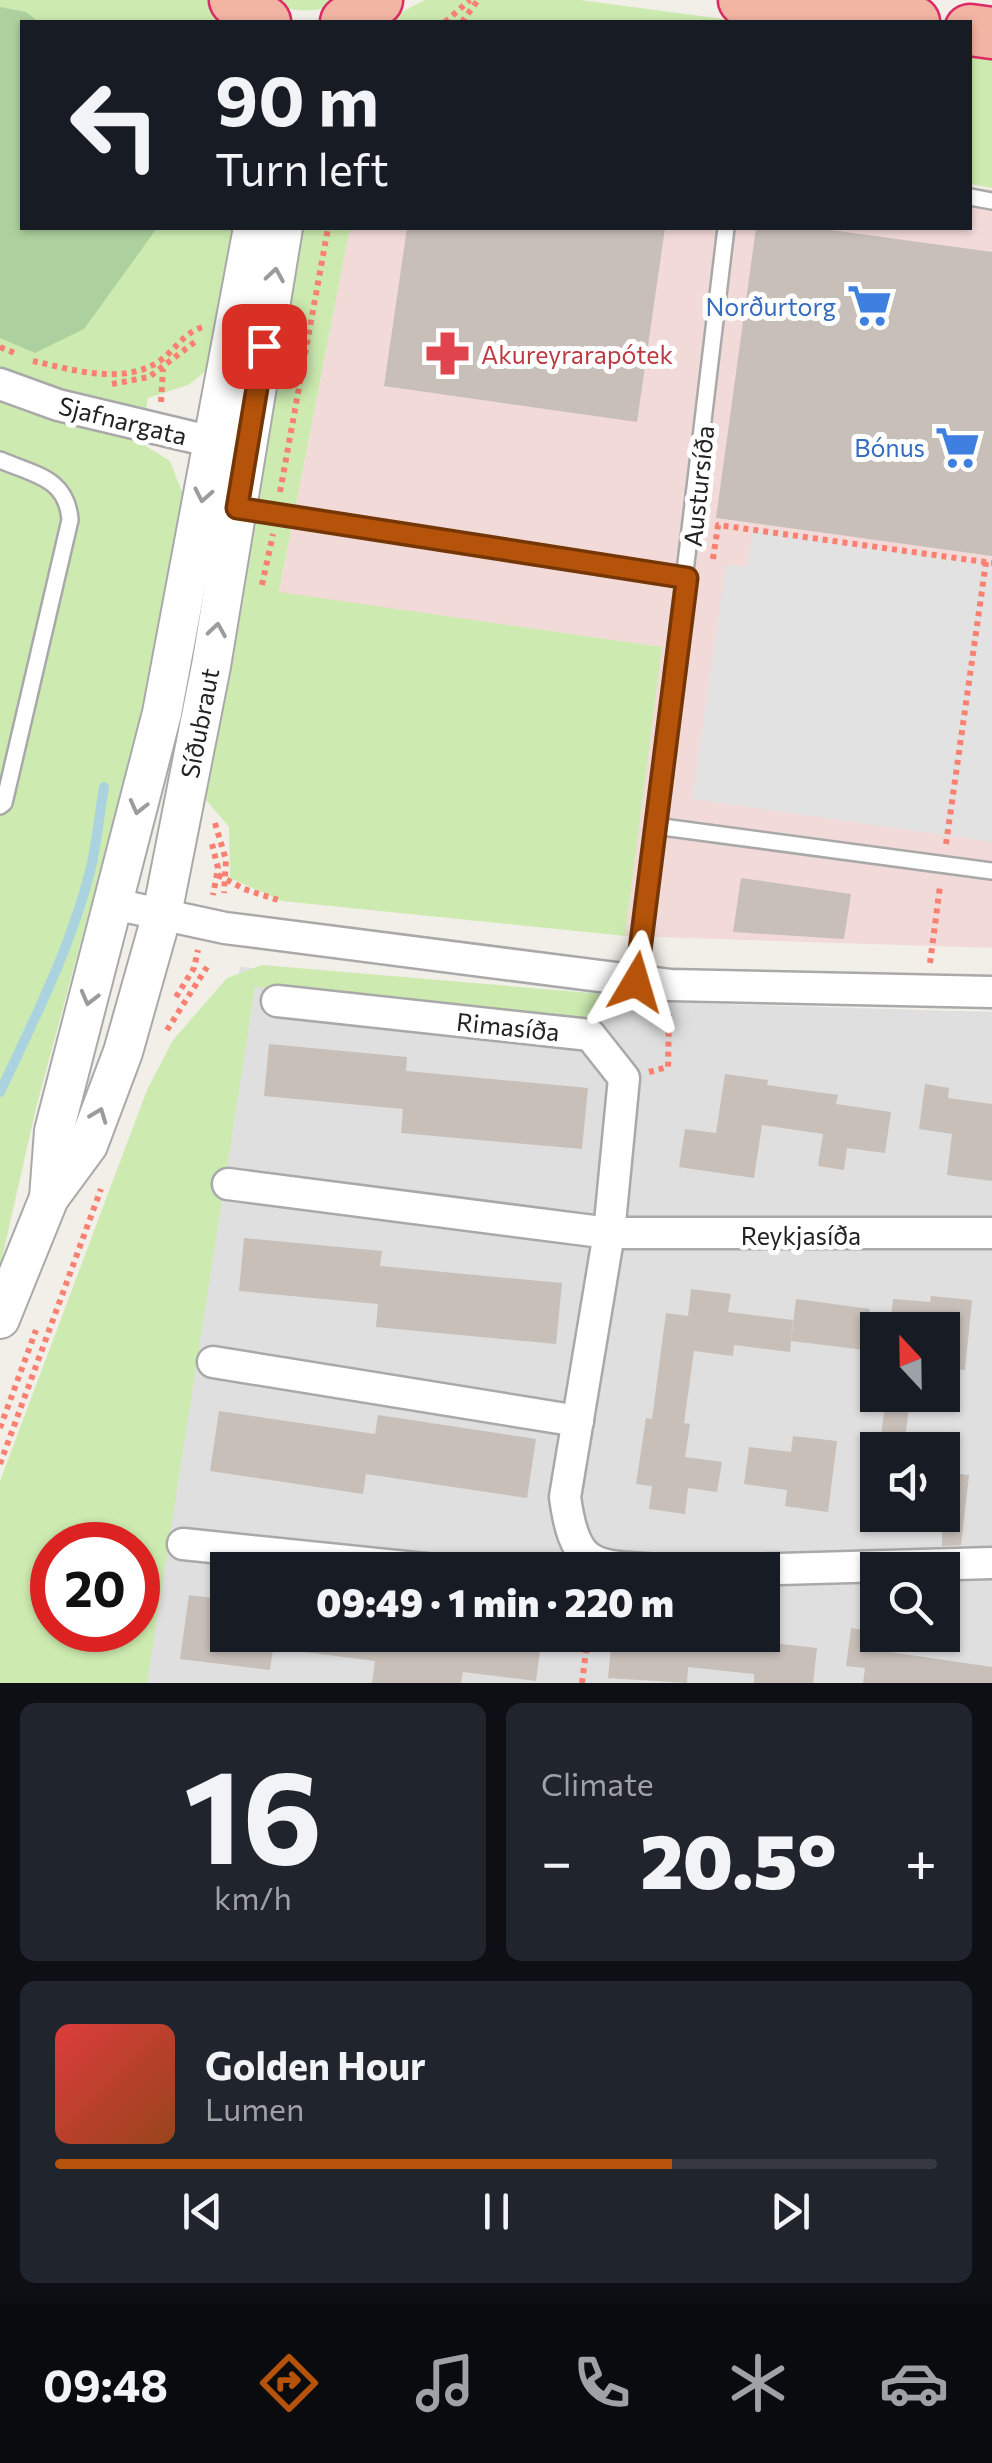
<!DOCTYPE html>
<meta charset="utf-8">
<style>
:root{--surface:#171b24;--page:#20242c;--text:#f1f3f6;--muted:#9ea1a6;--line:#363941;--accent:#b45309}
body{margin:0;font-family:Commissioner,sans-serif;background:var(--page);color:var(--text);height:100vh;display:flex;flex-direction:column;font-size:38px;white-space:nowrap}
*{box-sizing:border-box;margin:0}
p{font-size:32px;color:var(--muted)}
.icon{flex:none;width:55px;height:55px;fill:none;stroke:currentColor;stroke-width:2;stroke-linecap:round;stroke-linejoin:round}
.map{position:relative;height:1683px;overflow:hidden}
.panel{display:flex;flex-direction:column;gap:20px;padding:20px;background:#0d0f14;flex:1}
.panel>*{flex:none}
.hud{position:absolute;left:20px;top:20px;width:952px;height:210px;border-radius:0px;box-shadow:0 2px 8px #0004;background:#171b24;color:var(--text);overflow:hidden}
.needle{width:65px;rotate:338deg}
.tools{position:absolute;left:860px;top:1312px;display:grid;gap:20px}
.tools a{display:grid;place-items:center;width:100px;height:100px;border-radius:0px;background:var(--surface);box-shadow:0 2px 8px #0004;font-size:50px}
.speed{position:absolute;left:30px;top:1522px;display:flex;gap:20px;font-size:50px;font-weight:700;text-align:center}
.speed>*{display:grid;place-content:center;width:130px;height:130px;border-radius:50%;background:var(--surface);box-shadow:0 2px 8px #0004;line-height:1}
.speed .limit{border:15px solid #d22;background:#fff;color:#111}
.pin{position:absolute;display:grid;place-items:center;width:85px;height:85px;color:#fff;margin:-42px;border-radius:20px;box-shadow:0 5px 15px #0006}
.me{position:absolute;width:110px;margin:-55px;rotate:7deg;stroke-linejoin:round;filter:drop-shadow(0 0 8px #0008)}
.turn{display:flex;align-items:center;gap:35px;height:210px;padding:0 30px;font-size:45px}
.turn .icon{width:130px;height:130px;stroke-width:2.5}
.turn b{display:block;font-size:70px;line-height:85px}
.big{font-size:75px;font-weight:800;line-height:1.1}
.panel .tile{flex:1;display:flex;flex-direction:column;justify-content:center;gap:15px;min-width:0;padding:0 35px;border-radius:15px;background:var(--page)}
.panel .dial{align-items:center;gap:0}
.dial b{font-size:130px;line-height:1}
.song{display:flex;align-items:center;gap:30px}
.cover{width:120px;height:120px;border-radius:15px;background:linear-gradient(135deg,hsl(0 70% 55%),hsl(20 70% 35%))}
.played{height:10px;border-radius:5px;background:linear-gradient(90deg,var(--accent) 70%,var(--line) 70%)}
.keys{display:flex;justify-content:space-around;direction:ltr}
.heat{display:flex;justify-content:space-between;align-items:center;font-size:55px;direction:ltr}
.panel .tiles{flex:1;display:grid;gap:20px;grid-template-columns:1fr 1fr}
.tile:last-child{grid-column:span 2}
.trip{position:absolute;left:210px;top:1552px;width:570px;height:100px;border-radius:0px;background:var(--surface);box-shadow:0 2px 8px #0004;font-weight:800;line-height:100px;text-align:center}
.tab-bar{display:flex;height:160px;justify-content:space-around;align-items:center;background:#090b0e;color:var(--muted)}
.tab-bar .icon{width:70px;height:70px}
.tab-bar .current{color:var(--accent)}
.tab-bar b{font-size:45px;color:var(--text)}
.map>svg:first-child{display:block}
.residential{fill:#e0dfdf;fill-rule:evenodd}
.commercial{fill:#f2dad9}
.grass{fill:#cdebb0;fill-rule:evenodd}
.forest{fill:#add19e}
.parking{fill:#e2e2e2}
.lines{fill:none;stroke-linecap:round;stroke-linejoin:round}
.stream{stroke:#aad3df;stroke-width:10}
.building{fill:#c7bfb8}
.service-casing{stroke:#a9a9a9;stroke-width:20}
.minor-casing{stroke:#a9a9a9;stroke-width:35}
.tertiary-casing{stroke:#a9a9a9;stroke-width:42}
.trunk-casing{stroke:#dc2a67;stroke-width:55}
.path{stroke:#fa8072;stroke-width:6;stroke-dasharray:5 5;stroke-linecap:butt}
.service{stroke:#fff;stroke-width:15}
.minor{stroke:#fff;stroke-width:30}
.tertiary{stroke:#fff;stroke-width:38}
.trunk{stroke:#f2b4a3;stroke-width:50}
.oneway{stroke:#9c9c9c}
.route-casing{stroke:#753606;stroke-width:25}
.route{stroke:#b45309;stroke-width:18}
.labels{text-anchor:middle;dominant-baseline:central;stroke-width:10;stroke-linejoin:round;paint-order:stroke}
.shop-label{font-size:25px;fill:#366cbe;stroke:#fff;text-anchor:end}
.health-label{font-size:25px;fill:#be3a42;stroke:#fff;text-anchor:start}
.street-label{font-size:25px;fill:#222;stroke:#fff}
</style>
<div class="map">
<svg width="992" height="1683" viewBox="0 0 992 1683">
<rect width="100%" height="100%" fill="#f2efe9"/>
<path class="residential" d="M240,967L656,1002L992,1012V1683H130ZM878,1330H942V1395H878ZM878,1450H942V1515H878ZM228,1570H762V1635H228ZM878,1570H942V1635H878Z"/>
<polygon class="commercial" points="970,187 992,190 992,948 625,936 661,647 279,593 350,228 970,228"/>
<g class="grass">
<polygon points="0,0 212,0 226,22 22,22 22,228 242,228 215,364 188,385 148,398 141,443 170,461 184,497 135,742 37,1104 0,1267"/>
<path d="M270,0H348C322,12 295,16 270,0Z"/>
<polygon points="425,0 580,0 746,22 382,22"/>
<polygon points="970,53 992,56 992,188 970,184"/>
<polygon points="292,228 350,228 279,592 662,647 625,936 282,901 230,878 229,827 197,789"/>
<path d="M262,965L603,994V1020L255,987L147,1683H0V1481L147,1090L173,1040L227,978ZM52,1545H138V1630H52Z"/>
</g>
<polygon class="forest" points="0,7 26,12 38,22 22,22 22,228 157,228 84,329 35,353 0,338"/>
<polygon class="parking" points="753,530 992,565 992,842 692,799 726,565 747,567"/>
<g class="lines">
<path class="stream" d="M0,1092C35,1018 73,943 92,863C97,838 100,812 104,787"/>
</g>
<g class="building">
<polygon points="407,228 665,228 637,422 384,386"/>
<polygon points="756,228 816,228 992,252 992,556 716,518"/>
<polygon points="741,878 851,894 844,939 733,932"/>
<polygon points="269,1044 407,1057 406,1071 588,1088 582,1149 401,1133 403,1109 264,1096"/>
<polygon points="725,1074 768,1080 767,1085 838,1095 836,1104 891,1112 885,1153 847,1148 844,1170 818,1166 823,1134 762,1125 754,1178 679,1167 685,1129 716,1133"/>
<polygon points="925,1084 949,1088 948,1098 992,1104 992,1181 947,1175 952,1134 919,1129"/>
<polygon points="244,1238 382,1251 380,1266 562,1283 556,1344 376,1327 378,1304 239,1291"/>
<polygon points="691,1289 731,1294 728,1312 793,1320 790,1352 734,1345 733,1356 694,1351 684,1423 690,1424 685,1457 722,1462 717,1492 688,1488 685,1514 649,1509 652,1486 636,1484 646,1418 652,1419 666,1313 688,1316"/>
<polygon points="931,1296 972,1300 965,1370 942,1368 942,1330 890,1330 893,1299 930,1302"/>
<polygon points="796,1299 870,1309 865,1350 791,1341"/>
<polygon points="885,1404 909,1407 905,1439 881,1436"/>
<polygon points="219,1411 375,1434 378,1415 536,1439 527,1498 366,1474 363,1494 210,1471"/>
<polygon points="793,1436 837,1441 828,1512 785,1506 787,1490 744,1484 749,1447 791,1452"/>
<polygon points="942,1472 969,1475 961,1545 942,1546"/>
<polygon points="189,1595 228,1600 228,1635 275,1635 270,1670 180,1659"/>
<polygon points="851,1628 878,1632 876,1650 992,1667 992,1683 863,1683 865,1668 846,1666"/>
<polygon points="298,1635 542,1635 536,1681 463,1672 461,1683 372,1683 375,1661 297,1651"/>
<polygon points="612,1635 704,1635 817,1648 813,1683 754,1683 754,1674 688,1667 687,1683 608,1678"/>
</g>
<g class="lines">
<defs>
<g id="service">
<polyline points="970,197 992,201"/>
<path d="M0,460C35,475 67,478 70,520L4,803L0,806"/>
<polyline points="237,508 687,578"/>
<polyline points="655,826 992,871"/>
<polyline points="636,982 726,228"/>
</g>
<g id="minor">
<polyline points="0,384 58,405 234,447"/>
<polyline points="114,904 225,928 670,985 992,992"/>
<path d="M277,1001L590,1035L624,1078L609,1233L565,1497C575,1571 594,1565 660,1570"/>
<polyline points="228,1184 609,1233 992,1233"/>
<polyline points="213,1362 578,1421"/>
<polyline points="183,1544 435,1570"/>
<polyline points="748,1570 992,1563"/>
</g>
<g id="tertiary">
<polyline points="49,1198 54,1131 162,713 253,228"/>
<polyline points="0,1319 49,1198 88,1145 123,1052 162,914 211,666 283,228"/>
</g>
<g id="trunk">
<polyline points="235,0 265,22"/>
<polyline points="744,0 914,22"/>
<polyline points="346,22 377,0"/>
<polyline points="970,30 992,33"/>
</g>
</defs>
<use href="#service" class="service-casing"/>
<use href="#minor" class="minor-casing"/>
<use href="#tertiary" class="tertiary-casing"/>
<use href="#trunk" class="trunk-casing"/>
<g class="path">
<polyline points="445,22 470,0"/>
<polyline points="462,22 478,0"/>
<polyline points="0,347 17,354"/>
<path d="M33,361C74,370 124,386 161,360C176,349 185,331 204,327"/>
<polyline points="112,384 149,377 196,341"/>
<polyline points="161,402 163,369"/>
<polyline points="280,492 328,228"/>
<polyline points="713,559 718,525 992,563"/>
<polyline points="262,585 273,534"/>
<polyline points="215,823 226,860 224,893"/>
<polyline points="212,844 218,868 213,895"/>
<polyline points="946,844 986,562"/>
<polyline points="218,875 244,889 281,901"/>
<polyline points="930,963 940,886"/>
<polyline points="176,997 194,968 198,950"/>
<polyline points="167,1030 207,967"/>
<polyline points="649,1072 668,1067 669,1014"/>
<polyline points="0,1428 36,1330"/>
<polyline points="0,1464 101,1189"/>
<polyline points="582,1683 588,1635"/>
</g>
<use href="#service" class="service"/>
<use href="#minor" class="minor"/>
<use href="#tertiary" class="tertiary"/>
<use href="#trunk" class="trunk"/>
</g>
<defs><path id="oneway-chevron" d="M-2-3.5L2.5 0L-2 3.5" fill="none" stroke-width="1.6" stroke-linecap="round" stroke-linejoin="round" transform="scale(2.5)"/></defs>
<g class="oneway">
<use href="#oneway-chevron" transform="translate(275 275) rotate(-81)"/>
<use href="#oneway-chevron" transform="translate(203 495) rotate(101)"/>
<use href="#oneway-chevron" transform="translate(217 630) rotate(-81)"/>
<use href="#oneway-chevron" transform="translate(138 807) rotate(104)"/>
<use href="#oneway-chevron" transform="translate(89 998) rotate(105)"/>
<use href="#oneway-chevron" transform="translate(99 1115) rotate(-69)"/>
</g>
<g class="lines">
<defs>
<polyline id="route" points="264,346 237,508 687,578 636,982"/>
</defs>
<use href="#route" class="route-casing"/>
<use href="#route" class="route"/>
</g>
<defs>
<symbol id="supermarket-bare" viewBox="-9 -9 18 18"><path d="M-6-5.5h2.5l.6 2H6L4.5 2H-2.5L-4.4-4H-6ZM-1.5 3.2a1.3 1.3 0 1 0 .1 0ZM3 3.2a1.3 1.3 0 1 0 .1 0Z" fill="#3f7fe0" stroke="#fff" stroke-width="2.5" paint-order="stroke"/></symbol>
<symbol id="pharmacy-bare" viewBox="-9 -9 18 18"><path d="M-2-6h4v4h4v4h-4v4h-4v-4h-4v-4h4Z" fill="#e0444e" stroke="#fff" stroke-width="2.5" paint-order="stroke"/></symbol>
</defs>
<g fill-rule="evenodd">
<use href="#supermarket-bare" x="838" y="274" width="63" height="63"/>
<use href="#pharmacy-bare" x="416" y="322" width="63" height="63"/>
<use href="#supermarket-bare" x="926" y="416" width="63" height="63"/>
</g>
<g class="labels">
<g class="shop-label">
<text x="836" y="306">Norðurtorg</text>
<text x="925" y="447">Bónus</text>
</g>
<g class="health-label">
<text x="481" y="354">Akureyrarapótek</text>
</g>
<g class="street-label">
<text transform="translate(123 420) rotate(14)">Sjafnargata</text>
<text transform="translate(698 486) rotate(-84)">Austursíða</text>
<text transform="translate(199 723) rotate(-79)">Síðubraut</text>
<text transform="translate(508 1026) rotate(6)">Rimasíða</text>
<text x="801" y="1235">Reykjasíða</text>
</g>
</g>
</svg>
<div class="tools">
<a><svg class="needle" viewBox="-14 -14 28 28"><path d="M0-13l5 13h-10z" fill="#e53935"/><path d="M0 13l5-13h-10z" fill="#9ea1a6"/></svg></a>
<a><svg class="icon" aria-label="sound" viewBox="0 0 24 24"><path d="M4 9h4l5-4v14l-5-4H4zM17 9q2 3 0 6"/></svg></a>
<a><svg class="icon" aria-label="search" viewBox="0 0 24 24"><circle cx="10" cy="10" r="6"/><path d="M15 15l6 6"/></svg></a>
</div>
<div class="speed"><div class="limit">20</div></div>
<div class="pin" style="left:264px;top:346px;background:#d93025"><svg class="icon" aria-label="arrive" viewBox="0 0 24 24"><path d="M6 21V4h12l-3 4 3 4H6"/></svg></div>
<svg class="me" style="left:636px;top:982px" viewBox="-20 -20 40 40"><path d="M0-17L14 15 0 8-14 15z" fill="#b45309" stroke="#fff" stroke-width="4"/></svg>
<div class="trip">09:49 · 1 min · 220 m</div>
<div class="hud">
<div class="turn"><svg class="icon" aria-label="left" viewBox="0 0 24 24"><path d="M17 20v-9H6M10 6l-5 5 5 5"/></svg><div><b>90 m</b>Turn left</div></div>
</div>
</div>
<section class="panel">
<div class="tiles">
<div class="tile dial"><b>16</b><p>km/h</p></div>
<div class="tile"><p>Climate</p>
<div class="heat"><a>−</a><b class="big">20.5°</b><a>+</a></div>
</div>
<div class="tile">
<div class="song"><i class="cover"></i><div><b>Golden Hour</b><p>Lumen</p></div></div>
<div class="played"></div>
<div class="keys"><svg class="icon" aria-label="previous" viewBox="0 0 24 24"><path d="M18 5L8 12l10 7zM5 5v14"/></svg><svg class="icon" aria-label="pause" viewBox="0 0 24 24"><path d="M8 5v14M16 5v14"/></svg><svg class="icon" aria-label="next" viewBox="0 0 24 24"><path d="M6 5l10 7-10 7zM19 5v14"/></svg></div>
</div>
</div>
</section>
<nav class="tab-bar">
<b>09:48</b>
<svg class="icon current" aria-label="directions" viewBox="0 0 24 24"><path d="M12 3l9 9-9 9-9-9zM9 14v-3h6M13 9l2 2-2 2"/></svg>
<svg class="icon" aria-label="music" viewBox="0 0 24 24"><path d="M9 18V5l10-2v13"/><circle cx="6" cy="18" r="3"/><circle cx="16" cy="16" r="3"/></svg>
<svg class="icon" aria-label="phone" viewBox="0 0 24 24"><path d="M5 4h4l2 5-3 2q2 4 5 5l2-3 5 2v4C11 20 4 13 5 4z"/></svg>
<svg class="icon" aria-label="climate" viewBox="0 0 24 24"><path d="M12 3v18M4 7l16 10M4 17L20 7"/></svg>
<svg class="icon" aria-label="car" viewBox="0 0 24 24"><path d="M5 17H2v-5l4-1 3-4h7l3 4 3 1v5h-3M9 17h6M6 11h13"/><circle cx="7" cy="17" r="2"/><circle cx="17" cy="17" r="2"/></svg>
</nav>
